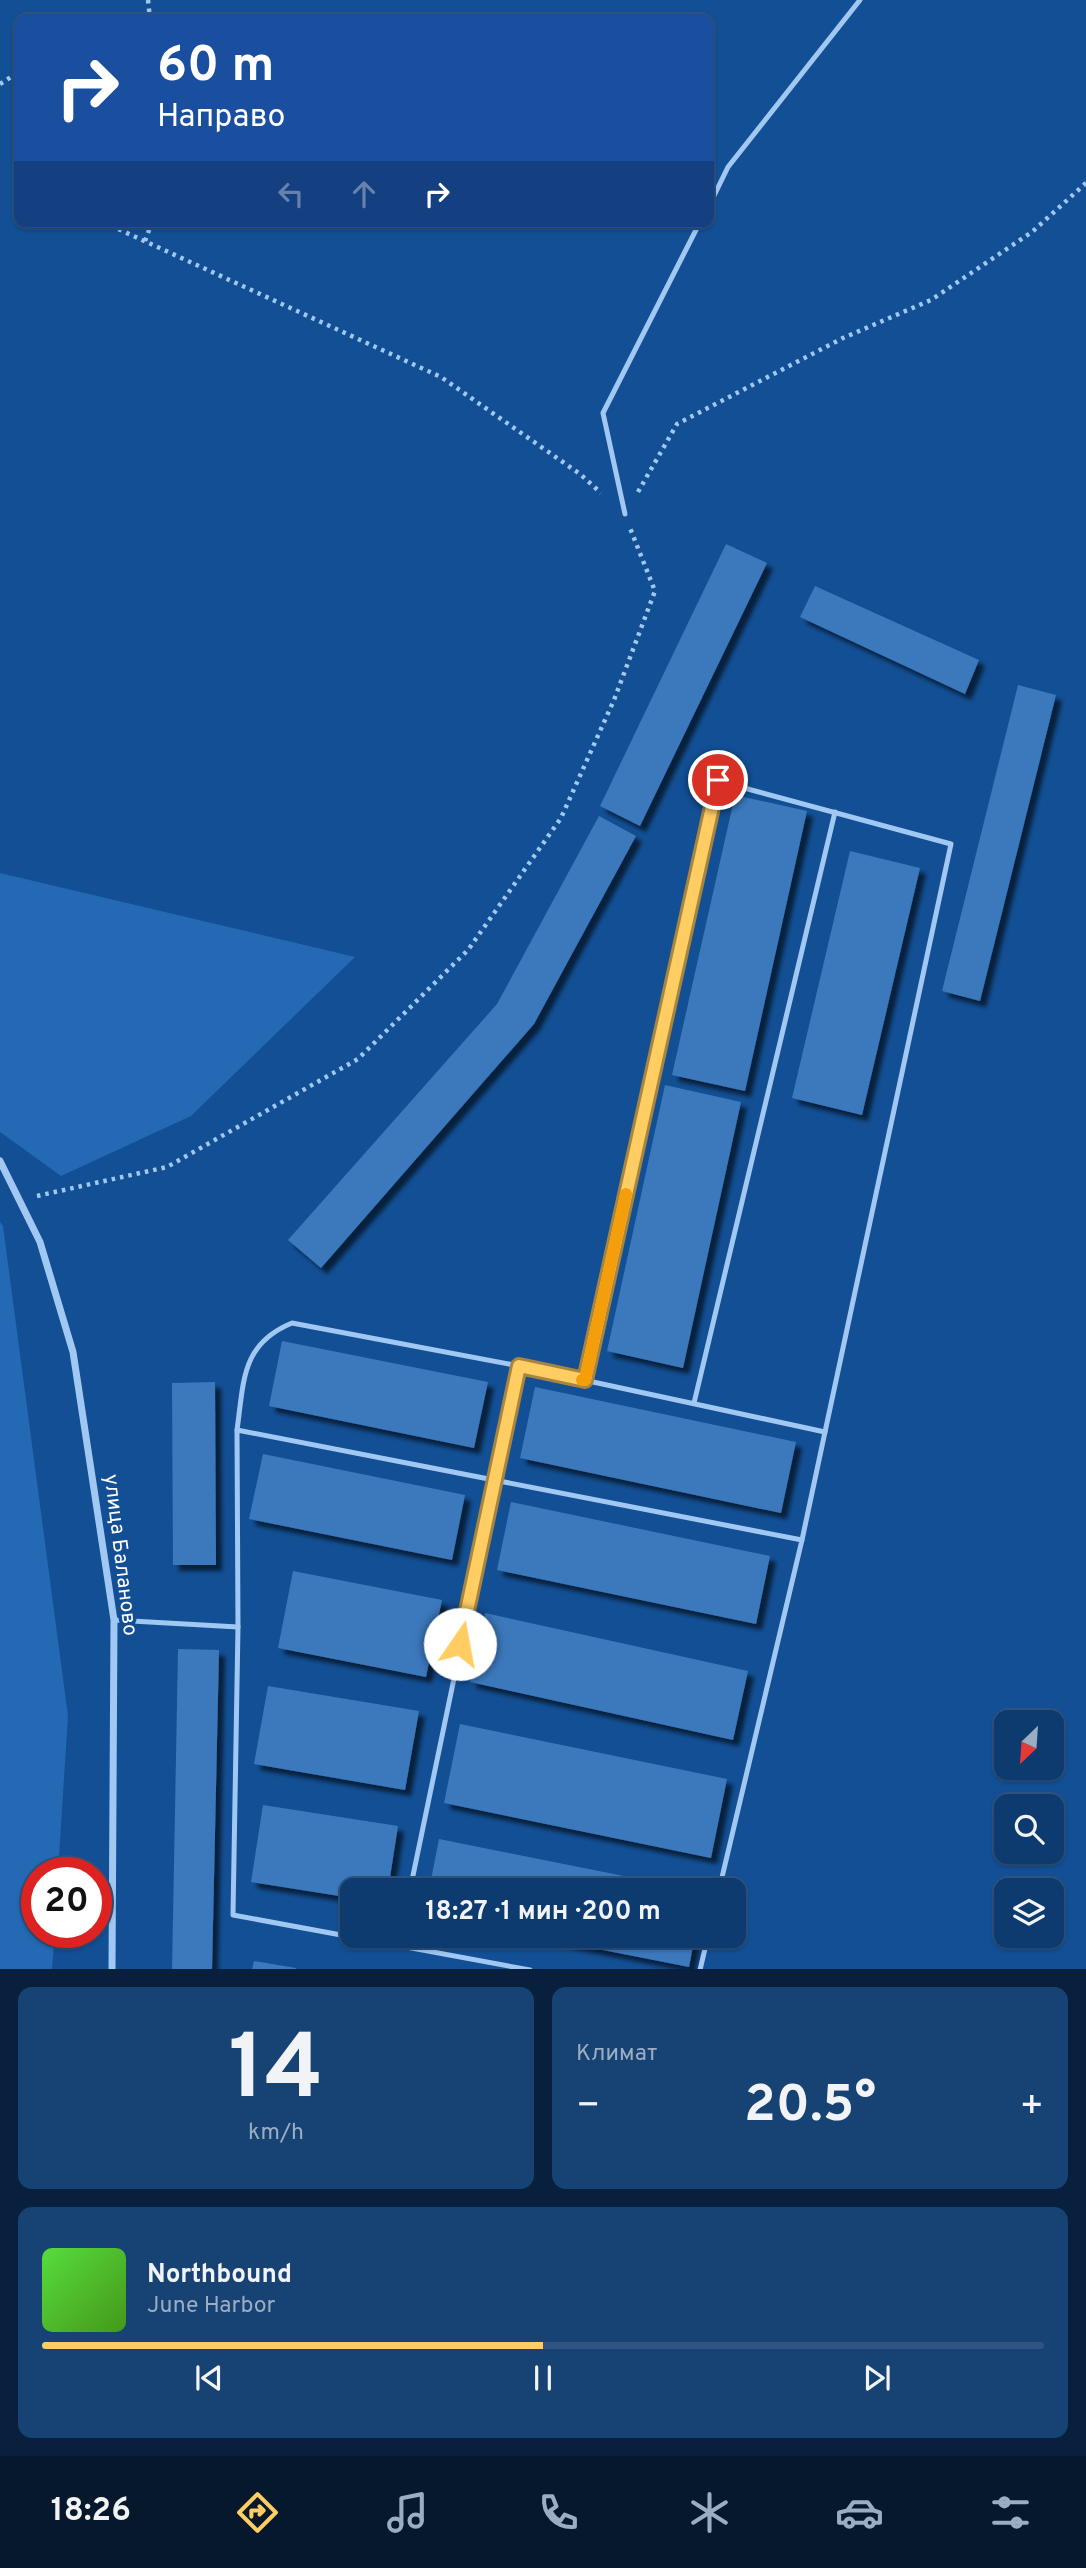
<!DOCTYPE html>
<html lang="ru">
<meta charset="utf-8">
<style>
:root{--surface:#0e3b6f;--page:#174274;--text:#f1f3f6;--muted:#9badc3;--line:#2e5582;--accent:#ffcd62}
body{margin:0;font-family:Overpass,sans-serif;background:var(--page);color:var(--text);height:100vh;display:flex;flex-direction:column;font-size:26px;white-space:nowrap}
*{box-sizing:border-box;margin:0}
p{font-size:23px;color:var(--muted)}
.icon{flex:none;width:38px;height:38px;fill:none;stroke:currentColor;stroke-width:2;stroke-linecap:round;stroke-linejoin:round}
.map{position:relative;height:1969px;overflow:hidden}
.side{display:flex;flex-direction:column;gap:18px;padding:18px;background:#08203d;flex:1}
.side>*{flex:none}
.top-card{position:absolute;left:14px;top:14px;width:700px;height:214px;border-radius:14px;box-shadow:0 2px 5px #0004,0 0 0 2px var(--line);background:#1a4fa0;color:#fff;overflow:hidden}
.needle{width:46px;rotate:205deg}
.tools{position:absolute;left:994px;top:1710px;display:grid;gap:14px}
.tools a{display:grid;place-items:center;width:70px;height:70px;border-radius:14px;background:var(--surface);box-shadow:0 2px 5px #0004,0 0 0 2px var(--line);font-size:35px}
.speed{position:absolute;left:21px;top:1857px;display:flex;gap:14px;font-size:35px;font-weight:700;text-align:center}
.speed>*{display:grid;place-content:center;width:91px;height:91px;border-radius:50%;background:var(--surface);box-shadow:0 2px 5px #0004,0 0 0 2px var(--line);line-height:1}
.speed .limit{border:10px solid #d22;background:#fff;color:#111}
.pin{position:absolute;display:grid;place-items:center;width:60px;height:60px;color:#fff;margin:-30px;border:4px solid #fff;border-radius:50%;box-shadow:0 2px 7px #0007}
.me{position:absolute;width:77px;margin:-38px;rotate:12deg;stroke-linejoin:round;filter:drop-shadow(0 0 5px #0008)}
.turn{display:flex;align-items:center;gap:24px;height:147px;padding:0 28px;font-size:32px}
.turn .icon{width:91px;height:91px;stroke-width:2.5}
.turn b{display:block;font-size:49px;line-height:60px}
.lanes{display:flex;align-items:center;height:66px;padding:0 28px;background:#0003;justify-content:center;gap:35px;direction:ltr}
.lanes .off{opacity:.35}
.big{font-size:52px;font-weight:700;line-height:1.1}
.side .card{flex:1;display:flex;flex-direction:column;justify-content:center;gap:10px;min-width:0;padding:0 24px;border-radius:14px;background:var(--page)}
.side .dial{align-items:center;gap:0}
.dial b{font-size:91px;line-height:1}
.song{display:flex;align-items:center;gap:21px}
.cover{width:84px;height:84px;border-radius:10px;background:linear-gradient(135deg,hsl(110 70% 55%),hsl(100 70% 35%))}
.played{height:7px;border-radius:4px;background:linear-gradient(90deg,var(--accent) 50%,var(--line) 50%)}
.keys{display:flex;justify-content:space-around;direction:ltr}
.heat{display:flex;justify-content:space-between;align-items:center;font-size:38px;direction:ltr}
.side .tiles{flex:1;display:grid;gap:18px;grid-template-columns:1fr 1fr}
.card:last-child{grid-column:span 2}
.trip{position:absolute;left:340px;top:1878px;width:406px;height:70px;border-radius:14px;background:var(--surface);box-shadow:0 2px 5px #0004,0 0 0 2px var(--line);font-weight:700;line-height:70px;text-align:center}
.dock{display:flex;height:112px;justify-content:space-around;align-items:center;background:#06182c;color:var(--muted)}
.dock .icon{width:49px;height:49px}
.dock .selected{color:var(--accent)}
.dock b{font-size:32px;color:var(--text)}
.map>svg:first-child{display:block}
.green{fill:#2469b3}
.building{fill:#3b78bc;filter:url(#shadow)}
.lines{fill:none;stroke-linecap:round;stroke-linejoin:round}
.path{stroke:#a1c8f3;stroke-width:4.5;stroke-dasharray:3.5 5;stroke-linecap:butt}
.lane{stroke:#a1c8f3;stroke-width:5}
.street{stroke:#a1c8f3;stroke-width:7}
.route-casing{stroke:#a68540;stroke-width:18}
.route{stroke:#ffcd62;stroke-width:12}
.slow{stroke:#f59e0b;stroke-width:12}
.labels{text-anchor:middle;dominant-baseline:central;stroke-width:7;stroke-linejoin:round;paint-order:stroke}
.street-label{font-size:21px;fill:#fff;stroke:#124f94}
</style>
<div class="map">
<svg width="1086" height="1970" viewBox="0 0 1086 1970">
<defs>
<filter id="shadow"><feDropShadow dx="6" dy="6" stdDeviation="2" flood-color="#0009"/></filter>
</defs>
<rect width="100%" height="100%" fill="#124f94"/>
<g class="green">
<polygon points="0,873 355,957 191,1116 61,1176 0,1132"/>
<polygon points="0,1222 3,1226 68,1716 58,1872 37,1872 37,1932 55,1932 52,1969 0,1969"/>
</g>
<g class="building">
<polygon points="726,544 767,563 640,826 600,806"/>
<polygon points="815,586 979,660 965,694 800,617"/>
<polygon points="1018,685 1056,695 980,1001 942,991"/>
<polygon points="735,795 807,811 745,1091 672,1075"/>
<polygon points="599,816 636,836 534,1024 321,1268 288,1240 497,1004"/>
<polygon points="850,851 920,868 862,1115 792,1098"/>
<polygon points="665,1085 741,1102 683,1368 607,1351"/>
<polygon points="282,1341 488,1382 474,1448 269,1406"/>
<polygon points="215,1382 216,1565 173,1565 172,1383"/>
<polygon points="535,1387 796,1442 781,1513 520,1458"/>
<polygon points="263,1454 465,1495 452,1560 249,1519"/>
<polygon points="511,1502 770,1556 756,1624 497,1570"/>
<polygon points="293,1571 442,1600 426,1677 278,1648"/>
<polygon points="485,1613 748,1671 733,1740 470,1682"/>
<polygon points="178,1649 219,1650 212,1970 172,1970"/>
<polygon points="268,1686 419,1711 405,1790 254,1764"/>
<polygon points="460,1724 727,1779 711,1858 444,1803"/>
<polygon points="263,1805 398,1826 388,1890 352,1890 352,1898 251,1882"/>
<polygon points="439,1839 689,1889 689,1890 429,1890"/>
<polygon points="532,1936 695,1936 689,1967"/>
<polygon points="254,1961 296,1968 296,1970 252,1970"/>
</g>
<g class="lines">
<g class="path">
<polyline points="148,0 150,19"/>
<polyline points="0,84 19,72"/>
<polyline points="103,222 441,377 580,474 601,493"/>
<polyline points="145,241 152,222"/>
<polyline points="638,492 677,424 843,338 931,300 1032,232 1086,183"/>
<polyline points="37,1196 167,1167 358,1059 468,950 561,818 614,700 655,591 630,528"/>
</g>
<g class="lane">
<polyline points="709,206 728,167 860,0"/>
<polyline points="625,514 603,413 700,222"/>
<polyline points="519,1366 825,1432 802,1540"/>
<polyline points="585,1380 718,781 951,844 825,1432"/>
<polyline points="694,1403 835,812"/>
<path d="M237,1430C244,1381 241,1344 292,1323L519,1366L410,1890"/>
<polyline points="114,1620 238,1627"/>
<polyline points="530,1970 233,1915 238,1627 237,1430 802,1540 719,1890"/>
<polyline points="700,1970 708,1936"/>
</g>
<polyline class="street" points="0,1161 40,1242 73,1352 114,1620 112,1970"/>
</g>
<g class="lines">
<defs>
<polyline id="route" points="460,1644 519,1366 585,1380 718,780"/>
</defs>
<use href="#route" class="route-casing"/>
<use href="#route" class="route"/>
<polyline class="slow" points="582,1380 585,1380 626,1194"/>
</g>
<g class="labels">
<g class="street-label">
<text transform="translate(120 1555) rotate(83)">улица Баланово</text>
</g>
</g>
</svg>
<div class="tools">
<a><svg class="needle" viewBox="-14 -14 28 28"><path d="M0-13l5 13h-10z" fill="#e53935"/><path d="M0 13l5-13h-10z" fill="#9badc3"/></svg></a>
<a><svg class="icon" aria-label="search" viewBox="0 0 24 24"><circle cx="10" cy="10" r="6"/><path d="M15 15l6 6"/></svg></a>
<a><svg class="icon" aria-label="layers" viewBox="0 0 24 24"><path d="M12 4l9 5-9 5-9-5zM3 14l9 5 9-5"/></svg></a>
</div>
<div class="speed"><div class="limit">20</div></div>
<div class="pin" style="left:718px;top:780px;background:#d93025"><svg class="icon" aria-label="arrive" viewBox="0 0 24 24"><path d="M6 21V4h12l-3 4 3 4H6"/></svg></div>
<svg class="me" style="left:460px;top:1644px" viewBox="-20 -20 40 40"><circle r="19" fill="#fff"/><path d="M0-13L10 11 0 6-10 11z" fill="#ffcd62"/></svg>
<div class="trip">18:27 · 1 мин · 200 m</div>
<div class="top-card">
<div class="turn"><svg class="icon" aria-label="right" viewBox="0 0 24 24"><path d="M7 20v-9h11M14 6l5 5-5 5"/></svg><div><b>60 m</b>Направо</div></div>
<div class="lanes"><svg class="icon off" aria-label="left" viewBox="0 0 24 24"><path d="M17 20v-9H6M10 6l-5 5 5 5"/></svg><svg class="icon off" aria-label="ahead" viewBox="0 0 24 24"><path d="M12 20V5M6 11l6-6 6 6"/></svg><svg class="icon" aria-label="right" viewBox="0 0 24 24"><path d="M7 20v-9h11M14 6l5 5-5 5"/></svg></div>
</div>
</div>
<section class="side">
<div class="tiles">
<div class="card dial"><b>14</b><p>km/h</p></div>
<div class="card"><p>Климат</p>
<div class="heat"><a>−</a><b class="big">20.5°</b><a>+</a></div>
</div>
<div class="card">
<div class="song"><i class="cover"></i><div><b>Northbound</b><p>June Harbor</p></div></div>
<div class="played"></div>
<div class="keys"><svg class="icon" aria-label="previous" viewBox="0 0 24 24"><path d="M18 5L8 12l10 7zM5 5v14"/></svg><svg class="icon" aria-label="pause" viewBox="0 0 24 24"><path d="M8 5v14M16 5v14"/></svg><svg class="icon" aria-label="next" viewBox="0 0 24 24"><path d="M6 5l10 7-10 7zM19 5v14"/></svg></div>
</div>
</div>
</section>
<nav class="dock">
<b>18:26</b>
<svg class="icon selected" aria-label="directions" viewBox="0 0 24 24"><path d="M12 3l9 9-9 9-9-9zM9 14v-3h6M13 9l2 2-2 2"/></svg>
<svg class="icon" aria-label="music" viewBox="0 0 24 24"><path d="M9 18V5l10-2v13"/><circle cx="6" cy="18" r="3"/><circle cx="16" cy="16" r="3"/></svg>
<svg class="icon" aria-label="phone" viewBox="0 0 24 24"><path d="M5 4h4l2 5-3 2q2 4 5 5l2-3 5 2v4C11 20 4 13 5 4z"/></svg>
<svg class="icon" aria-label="climate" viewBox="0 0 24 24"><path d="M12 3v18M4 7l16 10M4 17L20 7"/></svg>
<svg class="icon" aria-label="car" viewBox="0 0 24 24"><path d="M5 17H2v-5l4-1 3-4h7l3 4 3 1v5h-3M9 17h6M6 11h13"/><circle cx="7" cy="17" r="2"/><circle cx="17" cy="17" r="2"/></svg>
<svg class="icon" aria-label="filters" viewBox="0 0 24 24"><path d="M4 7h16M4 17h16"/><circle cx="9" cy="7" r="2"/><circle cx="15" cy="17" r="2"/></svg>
</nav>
